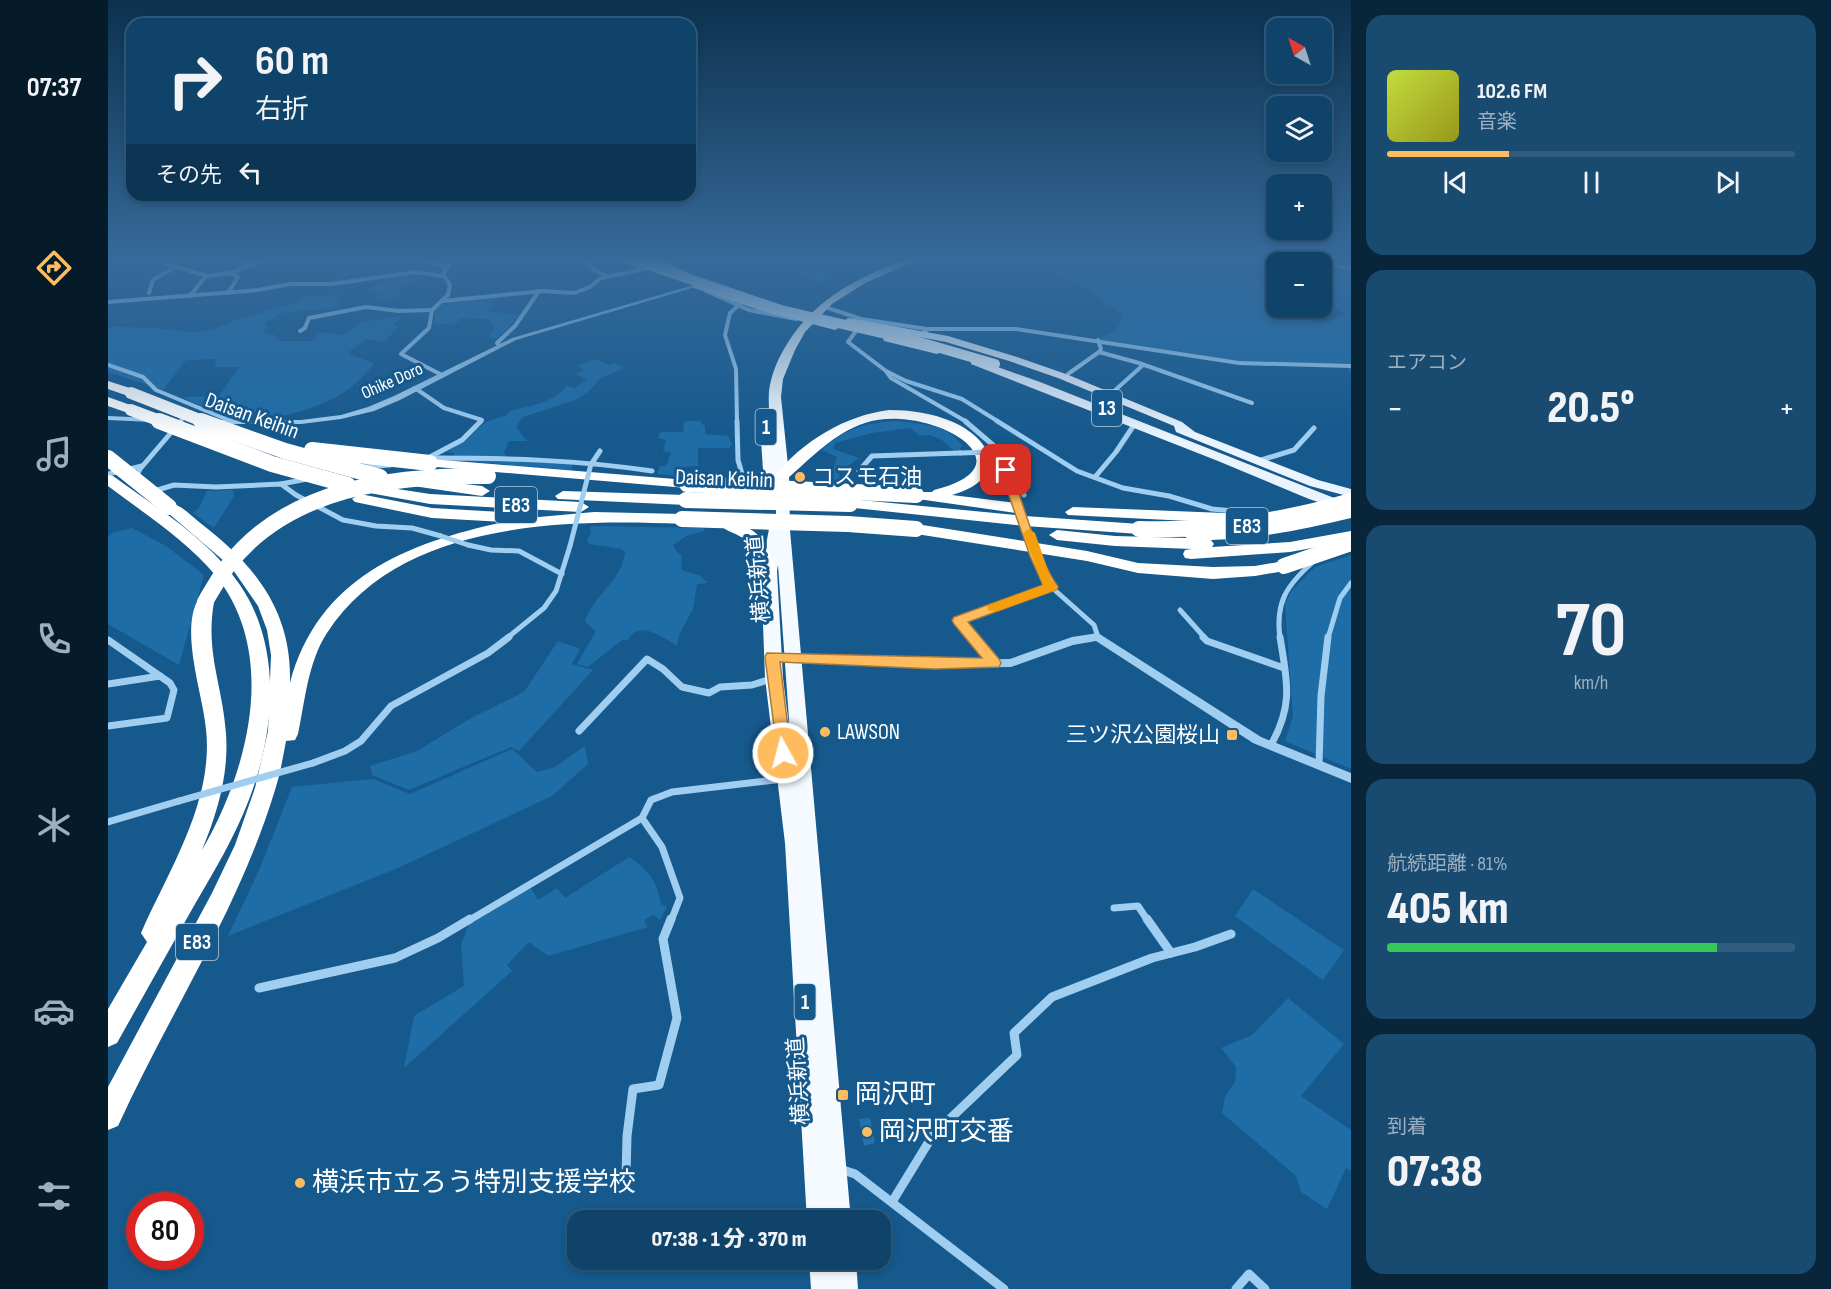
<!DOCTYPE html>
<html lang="ja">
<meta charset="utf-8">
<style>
:root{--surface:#10436a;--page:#194a70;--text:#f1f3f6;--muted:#9cb0c1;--line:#305c7e;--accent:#ffbc5f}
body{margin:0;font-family:"Sofia Sans Condensed","Noto Sans JP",sans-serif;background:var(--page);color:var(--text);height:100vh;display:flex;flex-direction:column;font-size:22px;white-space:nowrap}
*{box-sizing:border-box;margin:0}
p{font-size:20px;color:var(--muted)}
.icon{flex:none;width:33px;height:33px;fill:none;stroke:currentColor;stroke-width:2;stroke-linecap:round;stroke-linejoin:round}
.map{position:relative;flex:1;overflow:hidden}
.side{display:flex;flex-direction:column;gap:15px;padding:15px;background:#09253a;width:480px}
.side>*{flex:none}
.banner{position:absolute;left:18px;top:18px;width:570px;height:183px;border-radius:18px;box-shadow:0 3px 9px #0003,0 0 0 2px var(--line);background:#10436a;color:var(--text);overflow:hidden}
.needle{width:39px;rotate:321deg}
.controls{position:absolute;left:1158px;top:18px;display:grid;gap:12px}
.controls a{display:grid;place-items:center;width:66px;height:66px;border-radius:12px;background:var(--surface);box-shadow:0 3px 9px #0003,0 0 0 2px var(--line);font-size:30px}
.speed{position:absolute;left:18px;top:1192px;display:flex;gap:12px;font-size:30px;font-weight:700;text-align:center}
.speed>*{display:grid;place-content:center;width:78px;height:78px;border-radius:50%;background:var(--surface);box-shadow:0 3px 9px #0003,0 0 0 2px var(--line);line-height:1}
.speed .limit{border:9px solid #d22;background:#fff;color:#111}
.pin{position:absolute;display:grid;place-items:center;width:51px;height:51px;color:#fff;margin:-26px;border-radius:12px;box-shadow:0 3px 9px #0006}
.me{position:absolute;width:66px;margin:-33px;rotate:353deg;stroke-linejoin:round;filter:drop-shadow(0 0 4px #0008)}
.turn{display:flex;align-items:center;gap:21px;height:126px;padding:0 30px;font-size:27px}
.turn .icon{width:78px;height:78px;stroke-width:2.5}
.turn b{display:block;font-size:42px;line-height:51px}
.then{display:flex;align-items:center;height:57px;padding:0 30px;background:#0003;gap:12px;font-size:22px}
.big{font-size:45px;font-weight:800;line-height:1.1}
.side .card{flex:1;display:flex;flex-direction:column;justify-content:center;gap:9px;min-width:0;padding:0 21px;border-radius:18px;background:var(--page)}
.side .dial{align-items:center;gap:0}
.dial b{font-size:78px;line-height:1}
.song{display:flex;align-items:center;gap:18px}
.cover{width:72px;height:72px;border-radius:9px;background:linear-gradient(135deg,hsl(70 70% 55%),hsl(60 70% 35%))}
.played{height:6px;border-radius:3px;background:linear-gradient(90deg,var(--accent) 30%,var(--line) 30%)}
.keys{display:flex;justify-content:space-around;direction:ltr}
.heat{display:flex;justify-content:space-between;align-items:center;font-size:33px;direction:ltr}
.charge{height:9px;border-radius:4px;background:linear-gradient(90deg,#34c759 81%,var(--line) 0)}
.trip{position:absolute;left:459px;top:1210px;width:324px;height:60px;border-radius:18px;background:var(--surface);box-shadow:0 3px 9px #0003,0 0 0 2px var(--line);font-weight:800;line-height:60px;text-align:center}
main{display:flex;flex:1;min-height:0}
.menu{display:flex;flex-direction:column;width:108px;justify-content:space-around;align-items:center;background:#061b2a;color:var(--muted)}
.menu .icon{width:42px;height:42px}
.menu .current{color:var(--accent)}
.menu b{font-size:27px;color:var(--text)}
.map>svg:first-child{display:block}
.green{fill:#1e6da7}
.building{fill:#2472ac}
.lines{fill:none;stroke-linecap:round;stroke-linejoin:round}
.minor-far3{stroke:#a0cef0;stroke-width:4}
.minor-far2{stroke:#a0cef0;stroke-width:5}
.minor-far1{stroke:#a0cef0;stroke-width:7}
.minor{stroke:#a0cef0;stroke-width:9}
.tertiary{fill:#a0cef0;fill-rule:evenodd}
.primary{fill:#e9f4ff;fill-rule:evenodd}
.trunk{fill:#f4faff;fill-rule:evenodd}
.motorway{fill:#fff;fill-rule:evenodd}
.minor-bridge-far1{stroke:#a0cef0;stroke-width:5}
.minor-bridge{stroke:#a0cef0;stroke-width:7}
.primary-bridge{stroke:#e9f4ff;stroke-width:10}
.motorway-bridge-far1{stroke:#fff;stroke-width:12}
.motorway-bridge{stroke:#fff;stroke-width:16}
.route{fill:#ffbc5f;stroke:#a67a3e;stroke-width:1.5}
.slow{fill:#f59e0b}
.poi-dot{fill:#ffbc5f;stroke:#16598d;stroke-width:2}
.labels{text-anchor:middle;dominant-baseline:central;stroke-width:6;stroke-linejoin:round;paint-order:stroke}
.far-street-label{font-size:18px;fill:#fff;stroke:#16598d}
.shield{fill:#16598d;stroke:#b9cddd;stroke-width:1.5}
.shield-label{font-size:21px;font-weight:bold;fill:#fff}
.street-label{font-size:22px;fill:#fff;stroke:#16598d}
.poi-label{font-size:22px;fill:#fff;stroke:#16598d;text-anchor:start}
.near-poi-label{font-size:27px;fill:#fff;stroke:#16598d;text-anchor:start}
</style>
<main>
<nav class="menu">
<b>07:37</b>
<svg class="icon current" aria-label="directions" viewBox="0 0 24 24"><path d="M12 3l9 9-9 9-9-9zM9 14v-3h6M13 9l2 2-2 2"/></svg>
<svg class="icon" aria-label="music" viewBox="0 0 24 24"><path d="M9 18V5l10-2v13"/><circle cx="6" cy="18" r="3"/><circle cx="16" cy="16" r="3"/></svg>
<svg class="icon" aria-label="phone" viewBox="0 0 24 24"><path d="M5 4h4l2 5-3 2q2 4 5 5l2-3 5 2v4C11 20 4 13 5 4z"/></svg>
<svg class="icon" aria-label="climate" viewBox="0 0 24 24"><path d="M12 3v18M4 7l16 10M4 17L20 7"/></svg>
<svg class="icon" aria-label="car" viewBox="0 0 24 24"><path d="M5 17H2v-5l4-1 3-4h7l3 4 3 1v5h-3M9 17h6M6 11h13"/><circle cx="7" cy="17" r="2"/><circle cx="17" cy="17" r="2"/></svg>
<svg class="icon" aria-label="filters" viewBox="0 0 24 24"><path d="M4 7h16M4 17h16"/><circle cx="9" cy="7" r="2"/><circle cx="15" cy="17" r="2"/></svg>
</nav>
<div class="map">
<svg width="1243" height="1289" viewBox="0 0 1243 1289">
<rect width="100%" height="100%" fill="#16598d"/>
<g class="green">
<polygon points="184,257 250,257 244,261 249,262 243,266 230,282 227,283 230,273 182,267 193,260"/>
<path d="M919,257H966L960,263L963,270C998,282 1035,260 1071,259C1097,257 1143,278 1168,287V308H1193V316C1212,327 1219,323 1238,314L1214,302V263L1243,271V373L1240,370L1242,367L1131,363L990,340C999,334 1014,328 1015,315L978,288Z"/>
<polygon points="1124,257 1193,257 1212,262 1168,262 1168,279"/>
<path d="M301,274V279L312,278C302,286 292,283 289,298L271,301L268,299L272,294L258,291L280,279Z"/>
<path d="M233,294L229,303L231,307L172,313L165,319L161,320L156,324L160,326L155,333L167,335L173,341H203L212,332L234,335L254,322L292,316L291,320L287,322L286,325L290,327L276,342L259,339L242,351L243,355L266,363C257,377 239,392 224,399C200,411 152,425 125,420C109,417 90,404 75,397L111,396L131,367H106L109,359L78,360L55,390L0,372V327C16,327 32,327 48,328C78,331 98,337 126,320L195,301V297Z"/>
<polygon points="390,297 379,311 411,315 393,335 387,339 380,337 386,329 381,319 352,318 349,323 327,325 327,310 332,304"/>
<path d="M486,359L502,365L506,363L516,368L493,378L481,391L467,400L415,417L408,427L419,441H401L396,452L398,455L395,459L465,464L463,470L345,460L346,453L339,452C360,439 373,419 398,416L401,411C424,405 443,404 459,386L467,388L479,379L468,375L476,370L470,366Z"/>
<polygon points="576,421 592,421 597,427 597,434 620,436 624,444 621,448 590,448 590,466 575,467 575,476 549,474 552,466 558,466 563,453 555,451 558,440 550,438 552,432 575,432"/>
<path d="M787,421C810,424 839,423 854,445L851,451H846L834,440L822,435L811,436L803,428L764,433L727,443L725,449L751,458L732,472L730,482H723V475L729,457L714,450C733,430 759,422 787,421Z"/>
<polygon points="125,490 126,496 106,528 85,513 91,508 99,491"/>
<path d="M482,526L596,528V531L578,536L565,545L569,552L574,556L573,570L591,575L600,583L589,584L585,609L571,635L569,646C555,637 531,619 520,640H514L480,667L469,664L488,631L477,622C484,596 515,580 517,552L513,549L481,544L479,541L483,532Z"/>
<polygon points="24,528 58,546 96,575 71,665 0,624 0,537 6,532"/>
<polygon points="1243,555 1243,769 1177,741 1185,716 1177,604 1184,590 1207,567"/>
<polygon points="450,641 472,649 464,664 485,670 411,751 403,747 301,790 264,775 262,766 309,751 363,718 416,692"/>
<polygon points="477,746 480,764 444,796 290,868 120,936 152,868 184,787 265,779 302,794 404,749 429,772 447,767"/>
<path d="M521,857C539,868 550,882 553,904L559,907L552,920L545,915L536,920L540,927L440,956L421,942L399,965L404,971L296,1068L306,1016L356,986L353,944L361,924L423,888L430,900L449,888L457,898Z"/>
<polygon points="1145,889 1236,950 1215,980 1127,916"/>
<polygon points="1180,998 1236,1044 1193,1096 1243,1130 1243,1171 1238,1168 1219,1209 1193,1192 1188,1176 1114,1113 1117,1097 1127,1082 1128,1067 1113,1048 1144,1035"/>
</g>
<g class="building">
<polygon points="702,268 727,275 716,283 692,276"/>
<polygon points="762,1118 767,1143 756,1146 751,1119"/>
</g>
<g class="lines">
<g class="minor-far3">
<polyline points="66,257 58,264 100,276 123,273 162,257"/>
<polyline points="111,257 145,265"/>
<polyline points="309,257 307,258 338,267"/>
<polyline points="475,257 486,270 500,276"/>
<polyline points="1199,257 1243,269"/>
<polyline points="598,291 641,310 688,319"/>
<polyline points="41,293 45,280 67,267"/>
<polyline points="120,293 130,277 123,273"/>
<polyline points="82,296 98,276"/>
<polyline points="335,301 434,291 466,293 482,287 493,278 540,268 549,262 577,257"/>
<polyline points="0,302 150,290 182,284 224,284 307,272 335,276"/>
<polyline points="714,306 753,319 819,329"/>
<polyline points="192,331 197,328 201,318 258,307 291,311 324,310"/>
<polyline points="748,331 740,342 778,371 798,381 854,399 891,422"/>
<polyline points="391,345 389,343 407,326 431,291"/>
<polyline points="991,352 1031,363 1144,403"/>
<polyline points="0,365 35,377 48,390 125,422"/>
<polyline points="778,371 783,378 859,422"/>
<polyline points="960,374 991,352 993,349 990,340"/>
<polyline points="334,375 293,354 321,328 324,310 340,295 342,285 335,274 346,257"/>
<polyline points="307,388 336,408 374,420 372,422"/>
<polyline points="1004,393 1035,365"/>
<polyline points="629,422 628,369 617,335 622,313 633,303 634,298"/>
</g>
<g class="minor-far2">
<polyline points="122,421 125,422"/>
<polyline points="629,421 630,460 637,484"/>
<polyline points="857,421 885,445 898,470"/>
<polyline points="889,421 969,471 1015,488 1061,496 1104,509 1158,514"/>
<path d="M325,458C400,458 470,460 544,471"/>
<polyline points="318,459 354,440 373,421"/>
<polyline points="1150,461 1186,450 1206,428"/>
<polyline points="484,463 492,451"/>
<polyline points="897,466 902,470 916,495"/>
<polyline points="256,467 282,465"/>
<polyline points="751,471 764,456 852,453"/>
<polyline points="0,474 34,466"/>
<polyline points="987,477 1008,452 1026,425"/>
<polyline points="27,480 32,469 73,421"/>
<polyline points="173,484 199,479"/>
<polyline points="46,491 66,485 108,487 173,484 188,495 235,520 268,526 304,528 333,536"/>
<polyline points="360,545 383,550 411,551 454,574"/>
<polyline points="928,556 941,585 986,625 990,637"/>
<polyline points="1072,610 1097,638"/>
<polyline points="399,638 436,608 448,591 462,546"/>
<polyline points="866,638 851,620 943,587"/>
<path d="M1172,638C1167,602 1179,585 1205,562"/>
<polyline points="1220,638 1232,598 1243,583"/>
</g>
<g class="minor-far1">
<polyline points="865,637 886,663"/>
<polyline points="1095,637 1099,641 1176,668"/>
<polyline points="0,640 62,683 66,690 59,718 0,726"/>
<polyline points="0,684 52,676"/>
<polyline points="471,731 539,659 555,669 574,687 601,693 612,687 644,685 663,679"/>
<path d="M1163,745C1186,704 1179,681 1172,637"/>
<polyline points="205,763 237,751 253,741 283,706 380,653 401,637"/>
<polyline points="1211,765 1213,696 1220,637"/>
<polyline points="534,818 554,847 572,898 563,921"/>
<polyline points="0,822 71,801"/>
<polyline points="1006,908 1030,906 1040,921"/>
<polyline points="360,921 534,818 543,800 564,792 676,779"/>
</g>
<g class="minor">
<polyline points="1039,919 1063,953"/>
<polyline points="151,988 287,958 330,938 362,919"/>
<polyline points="732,1169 747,1174 896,1289"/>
<polyline points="518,1176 519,1136 525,1089 551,1085 569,1018 555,939 563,919"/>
<polyline points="784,1202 825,1135 909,1055 906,1033 944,997 1044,958 1087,947 1123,934"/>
<polyline points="1128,1289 1141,1274 1157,1289"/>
</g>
<g class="tertiary">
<polygon points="596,282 601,283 408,340 292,400 266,411 233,419 193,424 108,424 104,422 108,420 193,420 233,415 260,407 286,396 404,338"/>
<polygon points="819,327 908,327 1131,361 1243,364 1243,368 1131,365 908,331 821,331 806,342 802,342 802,340"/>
<polygon points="0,416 44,418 48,420 44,422 0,420"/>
<polygon points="990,633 1153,737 1243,773 1243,783 1145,743 988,641 965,645 903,667 827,668 664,661 659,657 664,653 827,660 902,659 964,637"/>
</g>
<g class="primary">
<polygon points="501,257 512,257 534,265 530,268"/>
<path d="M539,257H548L581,273C571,279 547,265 539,257Z"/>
<polygon points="586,284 592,284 661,307 732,327 727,330 654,311 586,288"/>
<polygon points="741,318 840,336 909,357 958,374 1074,422 1087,432 1210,480 1243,489 1243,497 1202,486 1068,432 1066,426 950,378 901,361 838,342 738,323 738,319"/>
<polygon points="780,336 833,349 834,351 829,354 776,341 775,339"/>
<polygon points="867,359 932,382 1239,503 1240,506 1234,510 1201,499 1110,461 863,364 863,360"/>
</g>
<g class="trunk">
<path d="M804,257H816L757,283L724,304L697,332L687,350L675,379L673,397L681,475L682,530L743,1221H699L677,843L657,678L653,571L661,529L668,528V504H659L657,501L653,440L654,437H663C662,422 660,406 661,391C663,375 670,358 679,344C708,297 753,276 804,257ZM670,565L682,734L675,678L669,571Z"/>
<polygon points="701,1260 748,1260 750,1289 703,1289"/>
</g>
<g class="motorway">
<polygon points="0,381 28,390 30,393 23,397 0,389"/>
<polygon points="0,397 28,407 30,410 23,414 0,406"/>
<path d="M781,410C803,410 824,413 845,422C889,442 898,480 844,495L908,503L913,505L916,508L913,511L908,513L803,498L800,495L803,492H824L826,490C930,464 818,402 757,423C726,433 703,458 679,479H669L667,476C693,442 738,415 781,410Z"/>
<polygon points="322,459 579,480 586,484 579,488 317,466 315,463"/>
<path d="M0,475L5,476C50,509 100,538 132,585C177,651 166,742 136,812C120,850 98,884 78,920C55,961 32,1002 9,1043L0,1047V1009L39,942L33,933C61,869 106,802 98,729C95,694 71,630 91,598H103L106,602C97,653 115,686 118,734C121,774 109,814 94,850C140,771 171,655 108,576C78,540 37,514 0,486Z"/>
<polygon points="303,478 374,486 382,491 374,496 298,485 296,482 298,479"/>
<polygon points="250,483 322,494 473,502 481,507 473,512 322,504 245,490 243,487 245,484"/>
<polygon points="455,491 578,495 586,500 578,505 450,499 447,496"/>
<path d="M252,494L324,508L412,513L420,518L486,512L574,514L582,519L574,524C456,519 291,521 219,633C200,662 197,701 190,734L187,740L178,741C175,757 172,775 167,790C131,909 61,1014 10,1126L0,1130V1087L104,893L127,845L147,788L160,731L163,655L159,630L150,606L123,567L53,507L56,504C69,500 81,514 91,522C146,564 184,610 182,683C210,578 298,543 396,522L324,518L247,502L244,499Z"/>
<polygon points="742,499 917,516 1046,525 1054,530 1046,535 917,526 737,507 734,504"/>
<polygon points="965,507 1141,514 1149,519 1141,524 960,515 957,512"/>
<path d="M1243,508V518C1196,529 1151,539 1103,540L1106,544L1104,547L1182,542L1243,531V541L1182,552L1083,559L1077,558L1075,554L1077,550L1084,549L1007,546L949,540L941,535L949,530L1007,536L1079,538L1074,534L1082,529L1143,528Z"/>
<path d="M620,520C651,528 659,542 669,571L667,575H655C648,564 647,549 637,540C630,533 618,532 612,525L614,522Z"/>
<polygon points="808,524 979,551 1030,563 1105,567 1147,566 1176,561 1182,562 1184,566 1182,570 1147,576 1105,579 1030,573 979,561 802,533 800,529"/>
</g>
<g class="minor-bridge-far1">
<polyline points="852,453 886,452"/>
<polyline points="898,470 928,556"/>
<polyline points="333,536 360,545"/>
<polyline points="462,546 483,464"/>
</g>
<polyline class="minor-bridge" points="71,801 205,763"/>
<polyline class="primary-bridge" points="517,257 673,310 808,341 887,364"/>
<g class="motorway-bridge-far1">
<polyline points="23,393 97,422"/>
<polyline points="23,410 55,422"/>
</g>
<g class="motorway-bridge">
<polyline points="51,421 164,464 240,485"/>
<polyline points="93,421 177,451 272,477"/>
<polyline points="204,450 322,463"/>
<polyline points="0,458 61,507"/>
<polyline points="579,484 808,495"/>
<polyline points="578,500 742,504"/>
<polyline points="574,519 740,524 808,529"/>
<path d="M1031,529C1104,531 1173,522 1243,501"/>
<polyline points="1176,566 1243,543"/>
<path d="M97,602C104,590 111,578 119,567C179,487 288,475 380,476"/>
</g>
</g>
<linearGradient id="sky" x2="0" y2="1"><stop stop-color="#0c314e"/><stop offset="0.59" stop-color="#366a9a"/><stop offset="1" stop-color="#366a9a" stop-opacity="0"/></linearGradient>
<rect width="1243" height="437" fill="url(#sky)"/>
<path class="route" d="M898,467L903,470C917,508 927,553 950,587L948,590L860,622L891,659L893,663L891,667L827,669L672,662L683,753L681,757H670L657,657L659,653L874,658L846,624L844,620L846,617L935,585L922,556L892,470Z"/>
<polygon class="slow" points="921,529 927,533 943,579 950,587 948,590 890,611 881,611 879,608 881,605 935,585 915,533"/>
<g class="poi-dot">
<circle cx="692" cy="477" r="6"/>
<circle cx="717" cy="732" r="6"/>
<rect x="1118" y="729" width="12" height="12" rx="3"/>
<rect x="729" y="1089" width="12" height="12" rx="3"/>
<circle cx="759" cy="1132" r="6"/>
<circle cx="192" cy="1183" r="6"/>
</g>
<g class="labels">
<g class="far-street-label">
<text transform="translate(284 381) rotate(-24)">Ohike Doro</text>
</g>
<g class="shield">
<rect x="984" y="390" width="30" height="36" rx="4.5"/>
<rect x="647.5" y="409" width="21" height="36" rx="4.5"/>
<rect x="387" y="487" width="42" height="36" rx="4.5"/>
<rect x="1118" y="508" width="42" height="36" rx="4.5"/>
<rect x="68" y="924" width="42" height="36" rx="4.5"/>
<rect x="686.5" y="984" width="21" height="36" rx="4.5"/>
</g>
<g class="shield-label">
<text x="999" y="408">13</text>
<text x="658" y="427">1</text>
<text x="408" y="505">E83</text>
<text x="1139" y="526">E83</text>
<text x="89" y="942">E83</text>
<text x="697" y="1002">1</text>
</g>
<g class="street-label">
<text transform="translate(144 416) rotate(20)">Daisan Keihin</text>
<text transform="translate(616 479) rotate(2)">Daisan Keihin</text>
<text transform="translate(651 579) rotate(-95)">横浜新道</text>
<text transform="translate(691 1081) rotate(-94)">横浜新道</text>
</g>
<g class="poi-label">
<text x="704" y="477">コスモ石油</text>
<text x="729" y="732">LAWSON</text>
<text x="1112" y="735" text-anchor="end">三ツ沢公園桜山</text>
</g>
<g class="near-poi-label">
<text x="747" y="1095">岡沢町</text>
<text x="771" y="1132">岡沢町交番</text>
<text x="204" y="1183">横浜市立ろう特別支援学校</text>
</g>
</g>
</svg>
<div class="controls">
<a><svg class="needle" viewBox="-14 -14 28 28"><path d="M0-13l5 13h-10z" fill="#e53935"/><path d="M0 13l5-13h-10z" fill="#9cb0c1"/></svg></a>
<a><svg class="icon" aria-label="layers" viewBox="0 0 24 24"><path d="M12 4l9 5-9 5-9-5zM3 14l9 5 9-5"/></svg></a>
<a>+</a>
<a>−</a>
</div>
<div class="speed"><div class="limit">80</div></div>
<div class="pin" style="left:898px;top:470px;background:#d93025"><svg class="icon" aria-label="arrive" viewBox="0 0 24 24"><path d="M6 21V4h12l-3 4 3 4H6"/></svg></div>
<svg class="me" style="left:675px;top:753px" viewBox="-20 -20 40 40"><circle r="17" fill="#ffbc5f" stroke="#fff" stroke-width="3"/><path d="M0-11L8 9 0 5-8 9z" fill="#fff"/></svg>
<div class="trip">07:38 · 1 分 · 370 m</div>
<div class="banner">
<div class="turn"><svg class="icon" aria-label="right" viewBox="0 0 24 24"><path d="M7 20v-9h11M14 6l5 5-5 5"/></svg><div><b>60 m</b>右折</div></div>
<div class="then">その先<svg class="icon" aria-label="left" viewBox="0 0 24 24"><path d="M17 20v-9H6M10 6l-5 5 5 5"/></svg></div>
</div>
</div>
<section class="side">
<div class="card">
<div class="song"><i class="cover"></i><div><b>102.6 FM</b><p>音楽</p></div></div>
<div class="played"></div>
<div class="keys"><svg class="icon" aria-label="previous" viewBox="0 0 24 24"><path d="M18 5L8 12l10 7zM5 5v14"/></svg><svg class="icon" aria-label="pause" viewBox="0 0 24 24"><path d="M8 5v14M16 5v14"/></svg><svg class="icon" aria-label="next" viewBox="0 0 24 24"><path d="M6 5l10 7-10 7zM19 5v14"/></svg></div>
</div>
<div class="card"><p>エアコン</p>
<div class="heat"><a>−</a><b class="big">20.5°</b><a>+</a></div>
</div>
<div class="card dial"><b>70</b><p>km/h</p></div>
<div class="card"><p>航続距離 · 81%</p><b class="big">405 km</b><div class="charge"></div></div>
<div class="card"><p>到着</p><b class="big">07:38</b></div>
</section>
</main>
